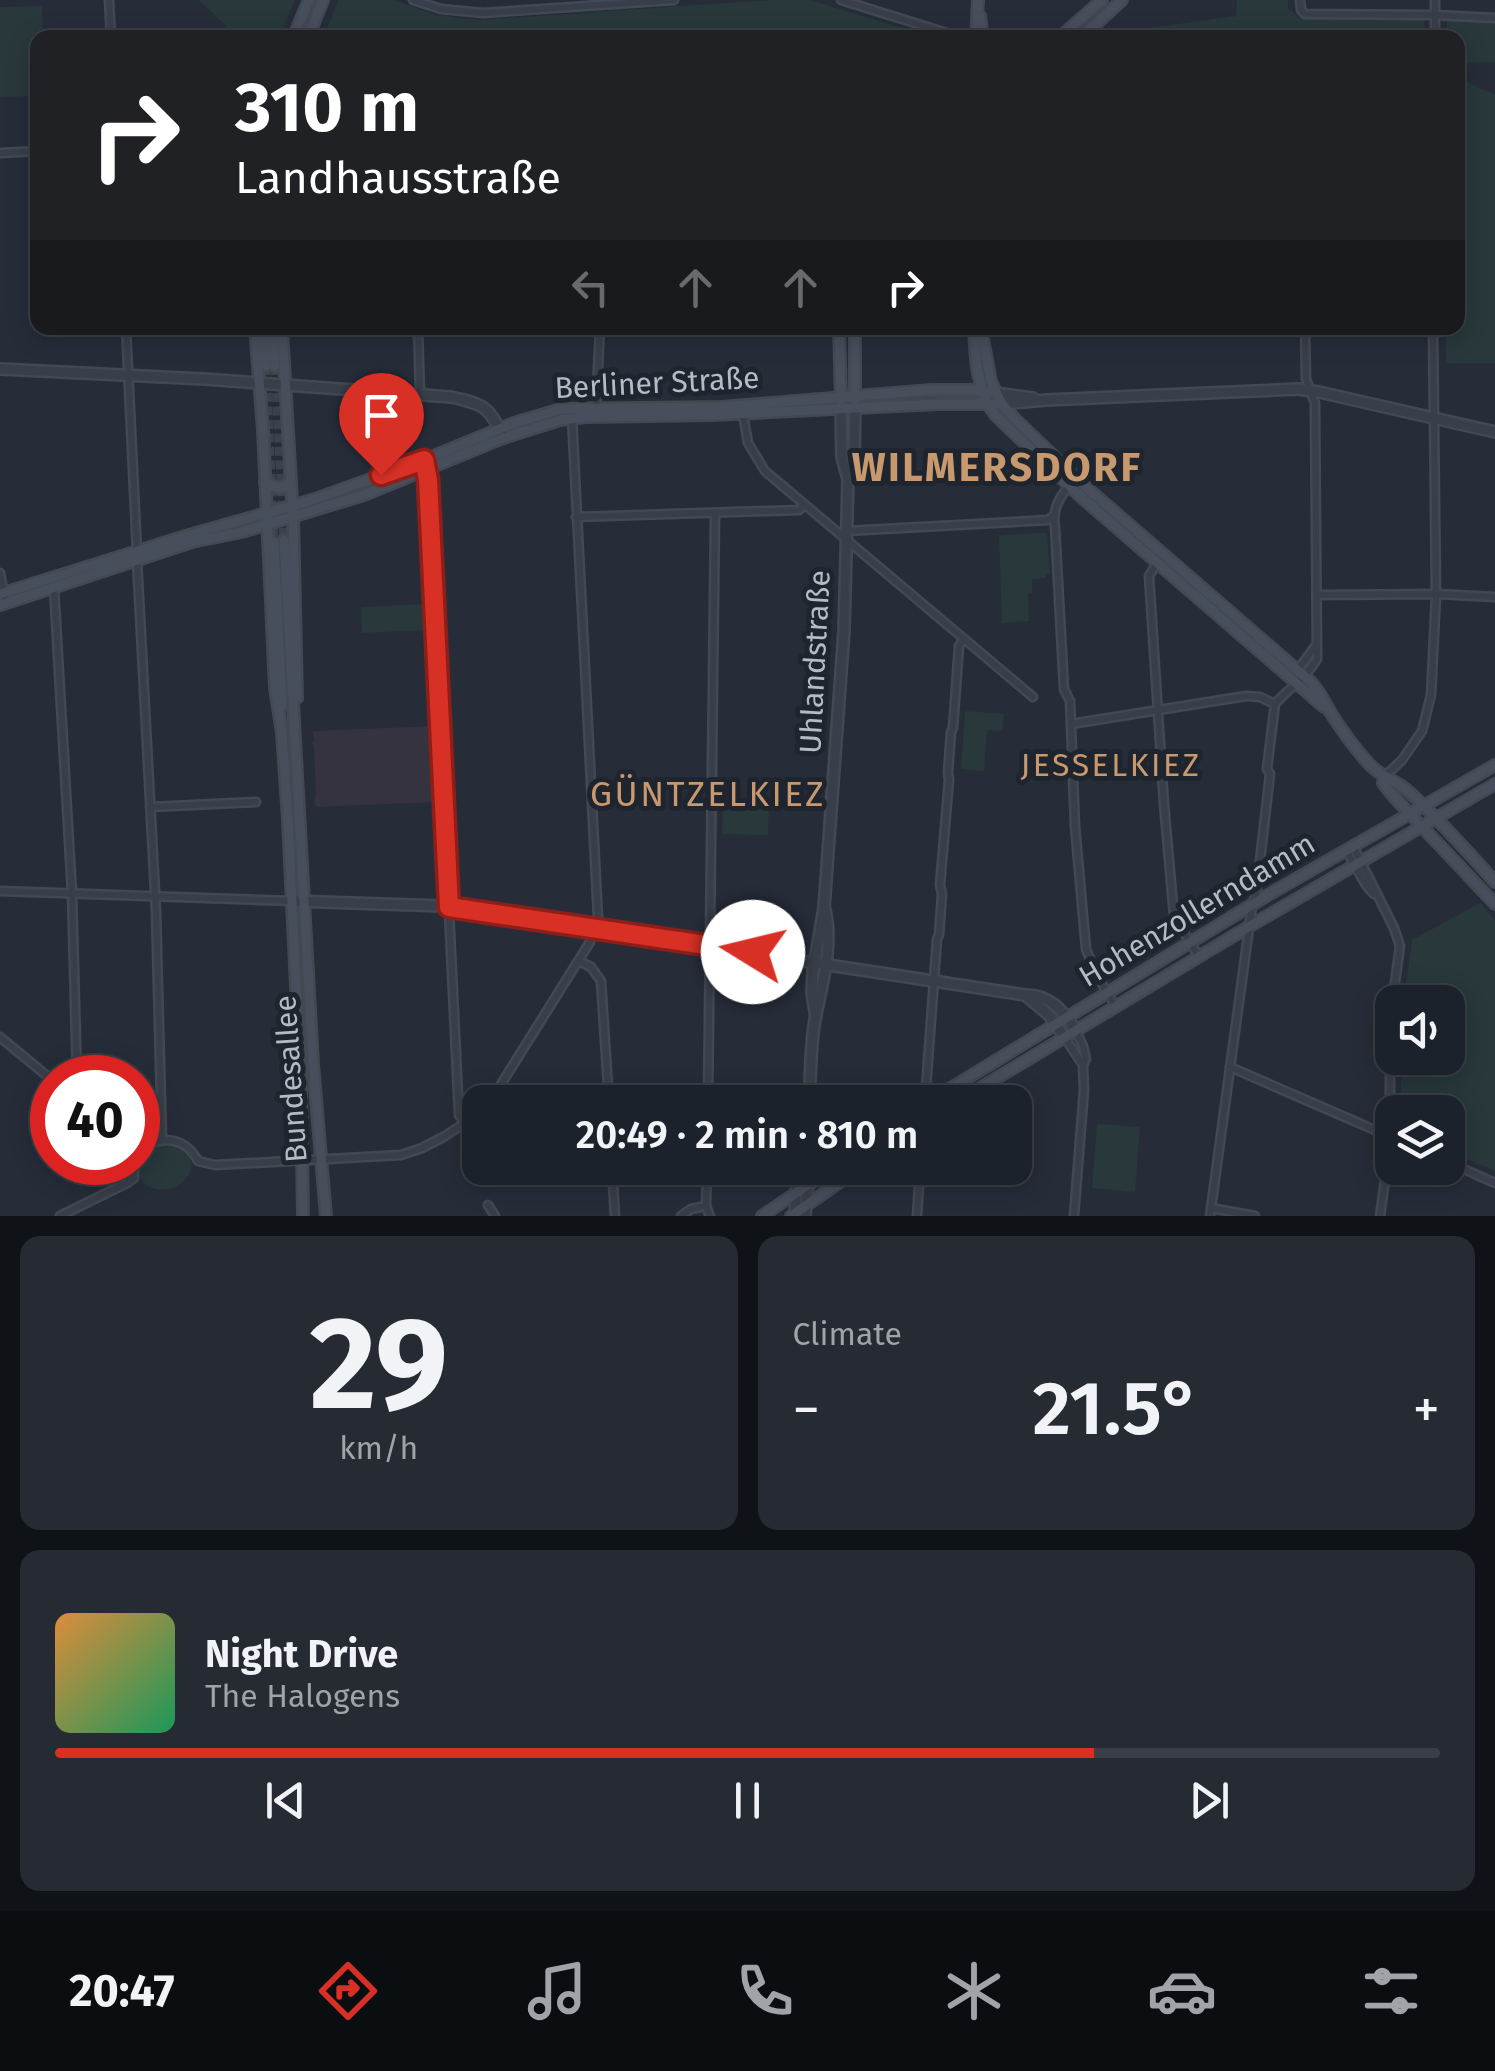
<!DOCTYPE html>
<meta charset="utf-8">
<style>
:root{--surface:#1c222b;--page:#252a33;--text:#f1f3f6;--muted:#a0a4a9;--line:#3a3f47;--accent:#d93025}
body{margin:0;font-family:"Fira Sans",sans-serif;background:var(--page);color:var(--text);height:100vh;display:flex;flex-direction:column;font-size:38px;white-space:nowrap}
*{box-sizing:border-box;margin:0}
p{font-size:32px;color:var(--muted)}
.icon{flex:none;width:55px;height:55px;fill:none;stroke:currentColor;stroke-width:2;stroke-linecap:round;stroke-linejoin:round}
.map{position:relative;height:1216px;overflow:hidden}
.sheet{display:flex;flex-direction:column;gap:20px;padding:20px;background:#0f1318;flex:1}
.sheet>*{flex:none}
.top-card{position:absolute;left:30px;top:30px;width:1435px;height:305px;border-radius:20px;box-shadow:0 5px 25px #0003,0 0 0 2px var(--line);background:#202124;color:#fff;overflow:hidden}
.tools{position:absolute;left:1375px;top:985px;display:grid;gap:20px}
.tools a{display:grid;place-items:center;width:90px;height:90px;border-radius:20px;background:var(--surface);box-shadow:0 5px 25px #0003,0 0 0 2px var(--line);font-size:50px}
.speed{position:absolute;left:30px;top:1055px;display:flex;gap:20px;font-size:50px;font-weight:700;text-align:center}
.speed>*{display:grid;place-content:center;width:130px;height:130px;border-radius:50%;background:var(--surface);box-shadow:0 5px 25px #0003,0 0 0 2px var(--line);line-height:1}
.speed .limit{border:15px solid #d22;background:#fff;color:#111}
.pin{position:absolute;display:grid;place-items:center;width:85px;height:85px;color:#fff;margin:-102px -42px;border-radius:50% 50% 50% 0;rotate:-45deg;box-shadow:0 0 10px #0007}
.pin .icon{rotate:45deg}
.me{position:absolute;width:110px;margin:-55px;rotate:279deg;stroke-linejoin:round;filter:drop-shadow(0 0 8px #0008)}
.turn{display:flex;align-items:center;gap:35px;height:210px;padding:0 40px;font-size:45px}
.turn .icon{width:130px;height:130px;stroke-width:2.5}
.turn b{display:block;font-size:70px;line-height:85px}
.lanes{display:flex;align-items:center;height:95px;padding:0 40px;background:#0003;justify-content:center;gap:50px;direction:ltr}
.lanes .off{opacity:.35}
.big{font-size:75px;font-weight:600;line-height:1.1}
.sheet .tile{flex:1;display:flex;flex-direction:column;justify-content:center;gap:15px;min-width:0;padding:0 35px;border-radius:20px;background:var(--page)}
.sheet .dial{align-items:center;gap:0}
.dial b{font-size:130px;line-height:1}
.song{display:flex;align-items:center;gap:30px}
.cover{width:120px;height:120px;border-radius:15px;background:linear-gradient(135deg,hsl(30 70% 55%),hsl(150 70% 35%))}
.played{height:10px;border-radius:5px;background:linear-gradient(90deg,var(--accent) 75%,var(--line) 75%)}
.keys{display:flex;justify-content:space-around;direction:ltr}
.heat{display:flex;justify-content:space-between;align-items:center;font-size:55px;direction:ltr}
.sheet .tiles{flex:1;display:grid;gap:20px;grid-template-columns:1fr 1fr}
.tile:last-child{grid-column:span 2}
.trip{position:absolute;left:462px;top:1085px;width:570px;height:100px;border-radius:20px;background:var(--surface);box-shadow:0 5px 25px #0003,0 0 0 2px var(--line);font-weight:600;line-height:100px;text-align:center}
.tabs{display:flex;height:160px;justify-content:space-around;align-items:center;background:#0b0e11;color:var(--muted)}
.tabs .icon{width:70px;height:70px}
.tabs .active{color:var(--accent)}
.tabs b{font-size:45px;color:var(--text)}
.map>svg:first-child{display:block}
.medical{fill:#35333f}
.green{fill:#28383b}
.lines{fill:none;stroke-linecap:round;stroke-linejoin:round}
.secondary-tunnel{stroke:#3b424e;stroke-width:9;stroke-dasharray:9 4.5;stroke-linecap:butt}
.minor-casing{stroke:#424953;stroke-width:11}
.tertiary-casing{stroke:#424953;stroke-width:14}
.secondary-casing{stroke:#424953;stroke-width:14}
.minor{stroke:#393f4a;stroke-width:6}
.tertiary{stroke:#393f4a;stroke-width:9}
.secondary{stroke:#484f5c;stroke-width:9}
.route-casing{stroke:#8d1f18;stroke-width:25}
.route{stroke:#d93025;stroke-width:18}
.labels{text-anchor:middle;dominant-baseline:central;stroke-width:10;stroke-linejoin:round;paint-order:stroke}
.street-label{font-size:30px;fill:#b5bbc5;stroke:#1e252f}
.neighbourhood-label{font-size:32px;letter-spacing:2.5px;fill:#c8986e;stroke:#1e252f}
.quarter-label{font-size:35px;letter-spacing:2.5px;fill:#c8986e;stroke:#1e252f}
.district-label{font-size:40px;font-weight:bold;letter-spacing:2.5px;fill:#c8986e;stroke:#1e252f}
</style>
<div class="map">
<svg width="1495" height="1216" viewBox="0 0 1495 1216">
<rect width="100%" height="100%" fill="#262d39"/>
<polygon class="medical" points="432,726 435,802 316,807 314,801 316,796 314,748 312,743 314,741 313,731"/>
<g class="green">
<polygon points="199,0 295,0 279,37 243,38 239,35 227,35 226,26"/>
<polygon points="339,0 394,0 436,15 477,20 773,0 810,0 932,37 323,37"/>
<polygon points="1237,0 1288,0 1288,9 1302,18 1424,16 1425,37 1100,38 1108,30 1112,33 1236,16"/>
<polygon points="42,6 43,37 38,38 37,96 0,97 0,7"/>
<polygon points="1447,18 1495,22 1495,62 1458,63 1458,38 1446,38"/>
<polygon points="1458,77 1479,88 1495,94 1495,363 1446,363 1446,328 1458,328"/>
<polygon points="1044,533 1047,534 1050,574 1046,575 1046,578 1032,579 1032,593 1028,594 1029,621 1002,623 999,535"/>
<polygon points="426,604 427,630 362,633 361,607"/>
<polygon points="965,711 1004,714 1002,731 987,730 984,771 961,769"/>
<polygon points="723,800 769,800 768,835 722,834"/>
<polygon points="1480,903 1495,920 1495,1171 1448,1151 1448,1112 1401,1112 1401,1058 1448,1058 1448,1002 1404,1002 1412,940"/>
<polygon points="1097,1124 1140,1127 1135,1192 1092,1188"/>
<path d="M172,1145C224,1165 158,1216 137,1173C137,1150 152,1146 172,1145Z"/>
</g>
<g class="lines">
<g class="secondary-tunnel">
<polyline points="266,366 274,543"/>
<polyline points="275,366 284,540"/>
</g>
<defs>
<g id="minor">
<polyline points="109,0 111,38"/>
<polyline points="413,0 441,9 483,13 674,0"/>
<polyline points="841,0 963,38"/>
<polyline points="1300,0 1301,10 1305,14 1435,15 1495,18"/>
<polyline points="1435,0 1435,38"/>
<polyline points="0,153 38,151"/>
<polyline points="126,328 137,551"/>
<polyline points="418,328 420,394"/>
<polyline points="596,408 600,328"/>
<polyline points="743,414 748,443 765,471 1033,697"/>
<polyline points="424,460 428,484 459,1115 465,1124"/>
<path d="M1076,478C1063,492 1051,507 1055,527L1064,689L1070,701L1075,826L1086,949L1095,972L1116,1007"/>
<polyline points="576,517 799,510 804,505"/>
<polyline points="846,531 1048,520 1053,516"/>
<polyline points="137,560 156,911 162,1140"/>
<polyline points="1157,563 1149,576 1164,804 1174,916 1199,957"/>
<polyline points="0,573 6,603"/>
<polyline points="54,588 72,893 77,1078"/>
<polyline points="1318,595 1436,594 1495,597"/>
<polyline points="1297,671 1316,645"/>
<path d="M1275,704C1289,688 1307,677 1317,659L1315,403L1306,379L1305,328"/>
<polyline points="1071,724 1246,696 1260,697 1275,704"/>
<polyline points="1385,776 1402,760 1422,731 1431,695 1436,596 1433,328"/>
<polyline points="150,807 256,802"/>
<polyline points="1353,846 1394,928 1400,946 1390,1019 1390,1144 1380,1216"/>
<polyline points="1346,850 1366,885 1374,894"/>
<polyline points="0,891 292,901"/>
<polyline points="579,961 591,967 601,981 609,1102"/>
<polyline points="0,1037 52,1080"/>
<polyline points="1065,1038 1083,1065"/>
<polyline points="1230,1067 1391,1137"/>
<polyline points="490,1102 590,942 598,918 572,418"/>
<polyline points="708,1102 715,513"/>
<polyline points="925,1102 937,939 939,935 942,894 940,885 949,780 948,773 951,732 953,728 959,646 964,639"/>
<path d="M138,1155C156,1133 185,1136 198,1161L215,1165L401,1155L422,1148L445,1136L480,1113"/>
<polyline points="1448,1162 1495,1183"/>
<polyline points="612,1168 615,1216"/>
<polyline points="707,1168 706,1206 710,1216"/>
<polyline points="488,1205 495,1216"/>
<polyline points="1211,1208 1255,1216"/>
<polyline points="60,1216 127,1183 134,1178 134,1162"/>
<polyline points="681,1216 691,1209 706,1206"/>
<polyline points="917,1216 920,1168"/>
<polyline points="1074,1216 1084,1090 1083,1065 1086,1059 1083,1046 1076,1031"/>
<polyline points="1210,1216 1252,906 1256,895 1270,774 1267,769 1275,704"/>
</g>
<g id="tertiary">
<path d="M0,369L204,379L451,397C483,404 491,407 503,438"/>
<polyline points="995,393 1033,398"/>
<polyline points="1002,404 1046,400 1298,389 1319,392 1495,432"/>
<polyline points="841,409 842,457 847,476"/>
<path d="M292,901L442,906L1025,995C1050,994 1064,1012 1076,1031"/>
<polyline points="1025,995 1049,1015 1065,1038"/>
<polyline points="816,1017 812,993 813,972 824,908 844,631 848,479 854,456 855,408"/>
<path d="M809,1102C811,1074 810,1042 816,1014C823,981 833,944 825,910"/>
<polyline points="795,1216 798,1168"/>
<polyline points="805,1216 809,1168"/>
</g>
<g id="secondary">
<polyline points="980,16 983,38"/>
<polyline points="293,38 309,0"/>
<polyline points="308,38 323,0"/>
<polyline points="976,38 978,0"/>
<polyline points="1059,38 1102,0"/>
<polyline points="1081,38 1122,0"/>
<polyline points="255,328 263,430 275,688 282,733 288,819 301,1090 303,1216"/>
<polyline points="264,328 266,366"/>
<polyline points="273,328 275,366"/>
<polyline points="282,328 293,518 297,698"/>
<polyline points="839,328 841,400"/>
<path d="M974,328C975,356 977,392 995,415L1080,496L1324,707"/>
<path d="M981,328L991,382L1002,404L1015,419L1087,488L1311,682C1320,692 1325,703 1332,715C1343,732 1356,750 1370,765C1382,777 1395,780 1408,791C1439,819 1467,851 1495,882"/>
<polyline points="855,400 855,328"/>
<polyline points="265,483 278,488 286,486 291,481"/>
<polyline points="284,540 313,1064 326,1216"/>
<polyline points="274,543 282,706"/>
<polyline points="0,594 189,535 312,500 424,460 514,423 561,409 721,407 931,390 973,390 995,393"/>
<polyline points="0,605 192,542 242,532 364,495 503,438 560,420 586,417 712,415 938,404 1002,404"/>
<polyline points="1384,777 1383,783 1393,796 1495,904"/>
<polyline points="928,1102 1268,895 1495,765"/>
<polyline points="957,1102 1250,926 1495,784"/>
<polyline points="762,1216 833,1168"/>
<polyline points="791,1216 860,1168"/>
</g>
</defs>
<use href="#minor" class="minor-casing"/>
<use href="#tertiary" class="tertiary-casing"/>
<use href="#secondary" class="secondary-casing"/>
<use href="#minor" class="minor"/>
<use href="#tertiary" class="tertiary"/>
<use href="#secondary" class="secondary"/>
</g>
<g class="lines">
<defs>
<polyline id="route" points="381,475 424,460 428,480 449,907 753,952"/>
</defs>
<use href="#route" class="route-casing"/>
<use href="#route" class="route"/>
</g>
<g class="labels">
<g class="street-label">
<text transform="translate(657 383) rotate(-3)">Berliner Straße</text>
<text transform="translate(815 662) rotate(-87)">Uhlandstraße</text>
<text transform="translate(1197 910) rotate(-31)">Hohenzollerndamm</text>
<text transform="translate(291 1079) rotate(-94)">Bundesallee</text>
</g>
<g class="neighbourhood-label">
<text x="1111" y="765">JESSELKIEZ</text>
</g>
<g class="quarter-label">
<text x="708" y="794">GÜNTZELKIEZ</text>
</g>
<g class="district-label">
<text x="997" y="468">WILMERSDORF</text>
</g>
</g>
</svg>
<div class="tools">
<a><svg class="icon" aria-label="sound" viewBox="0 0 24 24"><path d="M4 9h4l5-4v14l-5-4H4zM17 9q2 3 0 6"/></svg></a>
<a><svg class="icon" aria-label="layers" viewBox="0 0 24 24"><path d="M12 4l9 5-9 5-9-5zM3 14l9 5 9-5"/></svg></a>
</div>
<div class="speed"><div class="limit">40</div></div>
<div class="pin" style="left:381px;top:475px;background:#d93025"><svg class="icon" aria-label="arrive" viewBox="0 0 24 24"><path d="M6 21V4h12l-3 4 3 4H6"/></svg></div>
<svg class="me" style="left:753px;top:952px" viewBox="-20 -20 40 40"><circle r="19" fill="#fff"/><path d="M0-13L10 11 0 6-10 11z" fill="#d93025"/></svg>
<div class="trip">20:49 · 2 min · 810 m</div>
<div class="top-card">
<div class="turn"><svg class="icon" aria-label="right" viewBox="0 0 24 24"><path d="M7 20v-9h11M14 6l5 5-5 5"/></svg><div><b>310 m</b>Landhausstraße</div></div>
<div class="lanes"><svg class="icon off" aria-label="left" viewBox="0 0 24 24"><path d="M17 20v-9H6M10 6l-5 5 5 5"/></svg><svg class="icon off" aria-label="ahead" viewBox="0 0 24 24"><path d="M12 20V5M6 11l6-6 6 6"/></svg><svg class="icon off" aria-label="ahead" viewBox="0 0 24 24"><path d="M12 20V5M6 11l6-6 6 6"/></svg><svg class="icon" aria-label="right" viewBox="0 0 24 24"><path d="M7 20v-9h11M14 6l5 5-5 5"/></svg></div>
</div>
</div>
<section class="sheet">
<div class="tiles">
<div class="tile dial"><b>29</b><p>km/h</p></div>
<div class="tile"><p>Climate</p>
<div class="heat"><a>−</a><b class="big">21.5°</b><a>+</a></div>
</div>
<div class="tile">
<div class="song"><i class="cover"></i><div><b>Night Drive</b><p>The Halogens</p></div></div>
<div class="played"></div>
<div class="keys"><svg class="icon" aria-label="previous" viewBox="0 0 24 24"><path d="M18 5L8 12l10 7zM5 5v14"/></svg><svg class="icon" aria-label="pause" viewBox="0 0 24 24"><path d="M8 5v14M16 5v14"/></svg><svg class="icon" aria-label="next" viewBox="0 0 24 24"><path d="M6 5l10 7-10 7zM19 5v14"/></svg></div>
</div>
</div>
</section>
<nav class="tabs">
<b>20:47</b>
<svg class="icon active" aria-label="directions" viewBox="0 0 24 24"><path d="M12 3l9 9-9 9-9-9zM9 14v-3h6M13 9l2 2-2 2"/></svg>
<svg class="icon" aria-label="music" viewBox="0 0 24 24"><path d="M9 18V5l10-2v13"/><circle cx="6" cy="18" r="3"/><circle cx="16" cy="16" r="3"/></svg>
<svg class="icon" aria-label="phone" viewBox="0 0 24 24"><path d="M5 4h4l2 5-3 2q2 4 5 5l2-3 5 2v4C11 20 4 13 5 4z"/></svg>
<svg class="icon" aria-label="climate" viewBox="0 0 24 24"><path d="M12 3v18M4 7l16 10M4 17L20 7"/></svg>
<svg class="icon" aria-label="car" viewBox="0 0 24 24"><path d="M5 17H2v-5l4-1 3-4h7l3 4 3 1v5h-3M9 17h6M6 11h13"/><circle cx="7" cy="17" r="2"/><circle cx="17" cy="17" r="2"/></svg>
<svg class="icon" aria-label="filters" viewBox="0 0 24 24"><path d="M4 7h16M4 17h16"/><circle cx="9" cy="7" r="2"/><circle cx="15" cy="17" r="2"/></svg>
</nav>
